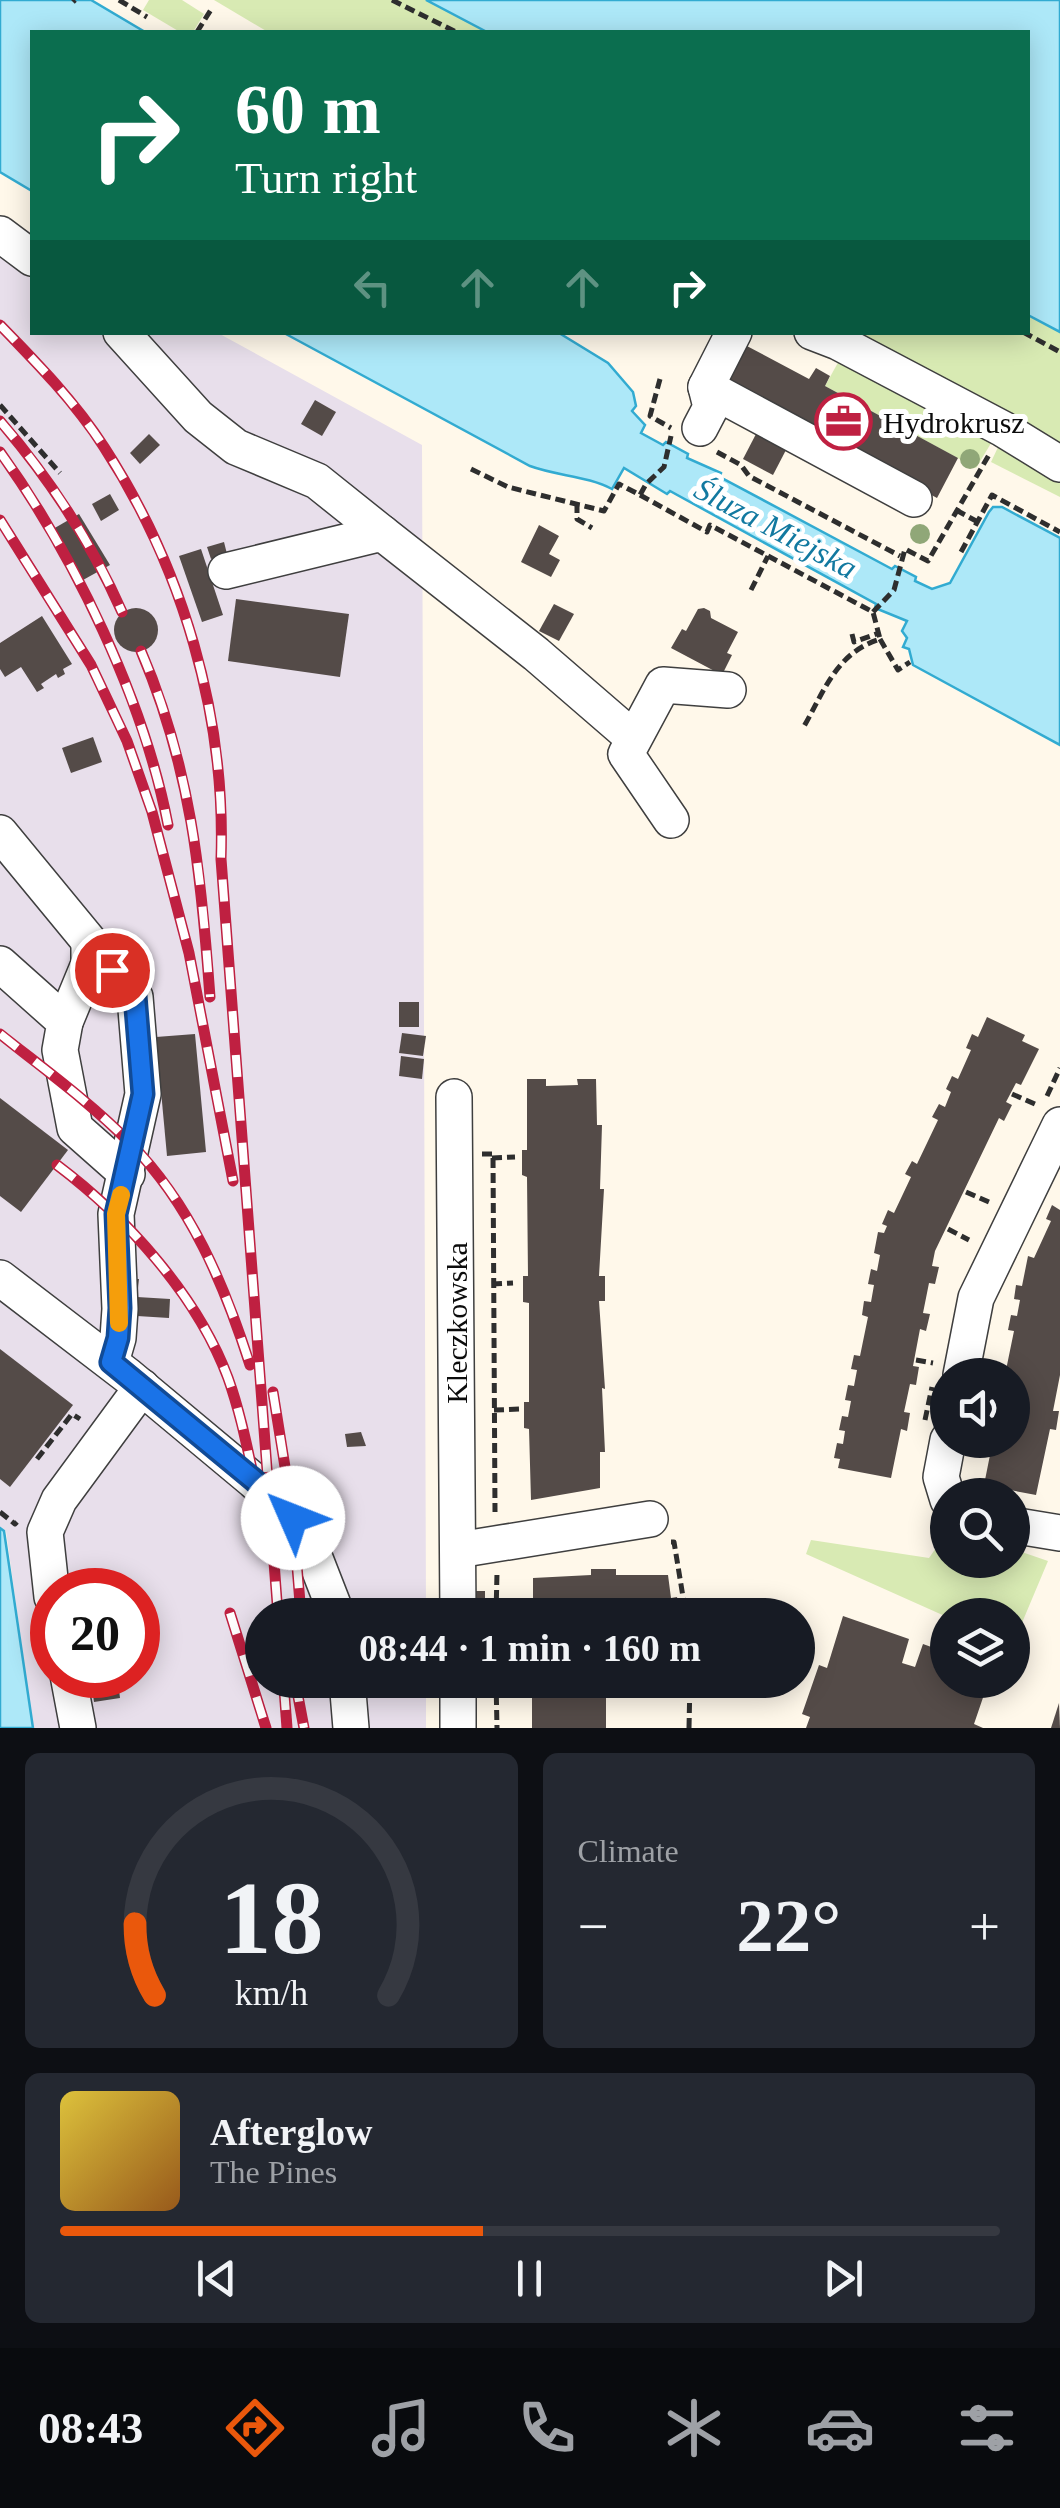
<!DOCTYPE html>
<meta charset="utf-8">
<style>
:root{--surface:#171b24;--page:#242831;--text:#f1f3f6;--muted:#9ea1a6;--line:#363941;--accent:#ea580c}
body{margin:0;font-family:Georgia,serif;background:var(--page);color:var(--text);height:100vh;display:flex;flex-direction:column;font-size:38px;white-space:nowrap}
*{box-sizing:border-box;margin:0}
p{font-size:32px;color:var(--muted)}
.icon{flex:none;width:55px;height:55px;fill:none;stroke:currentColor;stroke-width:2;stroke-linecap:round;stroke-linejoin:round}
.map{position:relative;height:1728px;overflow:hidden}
.drawer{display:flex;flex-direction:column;gap:25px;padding:25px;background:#0d0f14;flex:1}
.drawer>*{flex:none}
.guide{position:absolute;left:30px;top:30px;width:1000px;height:305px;border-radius:0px;box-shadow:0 5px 25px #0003;background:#0b6e4f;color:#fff;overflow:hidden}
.fabs{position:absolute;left:930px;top:1358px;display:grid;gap:20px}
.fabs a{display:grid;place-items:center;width:100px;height:100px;border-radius:50%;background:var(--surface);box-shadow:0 5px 25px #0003;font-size:50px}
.speed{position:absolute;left:30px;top:1568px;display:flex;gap:20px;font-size:50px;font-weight:700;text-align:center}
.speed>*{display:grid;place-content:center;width:130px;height:130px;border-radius:50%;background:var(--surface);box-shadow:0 5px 25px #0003;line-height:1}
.speed .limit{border:15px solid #d22;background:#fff;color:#111}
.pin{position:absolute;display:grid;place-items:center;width:85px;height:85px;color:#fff;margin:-42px;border:5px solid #fff;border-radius:50%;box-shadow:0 2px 10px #0007}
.me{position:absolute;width:110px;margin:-55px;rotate:314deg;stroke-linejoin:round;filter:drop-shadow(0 0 8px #0008)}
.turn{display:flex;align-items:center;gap:35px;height:210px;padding:0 40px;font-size:45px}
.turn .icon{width:130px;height:130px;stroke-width:2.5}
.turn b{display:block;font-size:70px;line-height:85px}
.lanes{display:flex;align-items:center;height:95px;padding:0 40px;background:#0003;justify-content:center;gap:50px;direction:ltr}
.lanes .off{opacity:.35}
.big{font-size:75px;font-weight:700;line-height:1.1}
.drawer .tile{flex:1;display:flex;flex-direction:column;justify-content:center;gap:15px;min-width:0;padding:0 35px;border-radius:15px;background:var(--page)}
.drawer .dial{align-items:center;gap:0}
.dial svg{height:260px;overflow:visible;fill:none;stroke:var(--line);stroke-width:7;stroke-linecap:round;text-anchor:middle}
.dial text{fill:var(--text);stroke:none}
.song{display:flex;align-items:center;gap:30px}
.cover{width:120px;height:120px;border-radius:15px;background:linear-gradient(135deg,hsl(50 70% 55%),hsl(30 70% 35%))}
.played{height:10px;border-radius:5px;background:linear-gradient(90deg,var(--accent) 45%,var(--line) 45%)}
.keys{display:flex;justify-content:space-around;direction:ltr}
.heat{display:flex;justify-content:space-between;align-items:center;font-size:55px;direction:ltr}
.drawer .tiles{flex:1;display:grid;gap:25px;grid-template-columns:1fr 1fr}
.tile:last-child{grid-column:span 2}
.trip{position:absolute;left:245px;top:1598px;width:570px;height:100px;border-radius:50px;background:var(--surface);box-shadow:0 5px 25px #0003;font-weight:700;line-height:100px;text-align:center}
.tab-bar{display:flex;height:160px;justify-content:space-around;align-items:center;background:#090b0e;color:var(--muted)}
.tab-bar .icon{width:70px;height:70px}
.tab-bar .current{color:var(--accent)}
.tab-bar b{font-size:45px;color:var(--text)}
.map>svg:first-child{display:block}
.industrial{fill:#e8dfeb;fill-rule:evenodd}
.green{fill:#d8eab3}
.water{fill:#ade8f8;stroke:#32abd1;stroke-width:2.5}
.building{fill:#544b48}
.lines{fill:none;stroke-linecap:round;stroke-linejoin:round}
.minor-casing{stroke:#3f3f3f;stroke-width:38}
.path{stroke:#2e2e2e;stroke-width:5;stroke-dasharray:10 5;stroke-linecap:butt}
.minor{stroke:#fff;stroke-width:35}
.rail-casing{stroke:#bf2041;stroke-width:11}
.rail{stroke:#fff;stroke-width:8;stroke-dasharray:22;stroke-linecap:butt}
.tree{fill:#90a778}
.route-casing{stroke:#114b97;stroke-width:25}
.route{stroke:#1a73e8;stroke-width:18}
.slow{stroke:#f59e0b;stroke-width:18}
.labels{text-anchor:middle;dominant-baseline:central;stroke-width:10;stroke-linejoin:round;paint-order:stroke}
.poi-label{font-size:30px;fill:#0c0c0c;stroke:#fff;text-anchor:start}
.street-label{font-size:30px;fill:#0c0c0c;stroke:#fff}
.water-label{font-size:32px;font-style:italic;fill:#1279a0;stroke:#fff}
</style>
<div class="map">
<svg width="1060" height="1728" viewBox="0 0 1060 1728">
<rect width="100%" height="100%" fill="#fff8ea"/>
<path class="industrial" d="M0,216L32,233V332L218,333L422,445L426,1615H262V1680H426V1728H33L6,1531L0,1527ZM52,1590H138V1675H52Z"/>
<g class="green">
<polygon points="149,0 182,0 204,14 193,32 180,32 143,10"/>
<polygon points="214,0 426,0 487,32 268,32"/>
<polygon points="1028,315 1060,332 1060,446 849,333 1028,332"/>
<polygon points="840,359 993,440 976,468 825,386"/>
<polygon points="1000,443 1060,480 1060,497 991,462"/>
<polygon points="947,1532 948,1560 1012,1560 1013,1549 1048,1561 1013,1644 1012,1615 947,1617 806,1554 811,1540 929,1558"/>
</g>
<g class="water">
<polygon points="0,0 91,0 145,32 32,32 32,191 0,172"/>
<polygon points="426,0 1060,0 1060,332 1028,315 1028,32 487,32"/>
<path d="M284,333H559L608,363L633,392L636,406L632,411L645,425L641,433L663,445L666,442L688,454L687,458L721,473L720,477L892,569L895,566L916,577L915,581L932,589L950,583L989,512L993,507H1002L1060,538V745L913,665L909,649L903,647L907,638L902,631L907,621L875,608L876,604L670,491L667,494L624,468L612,489C588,476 557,476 530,466Z"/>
<polygon points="0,1528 4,1531 33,1728 0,1728"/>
</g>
<g class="building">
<polygon points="745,345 809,379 816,368 830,376 825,386 958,458 937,498 724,383"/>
<polygon points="315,400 336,412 322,436 301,424"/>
<polygon points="149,434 160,445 140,464 130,453"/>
<polygon points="756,434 786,450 773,475 743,459"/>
<polygon points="110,494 119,510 101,521 92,504"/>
<polygon points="79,514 110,565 83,580 53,529"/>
<polygon points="539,525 559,536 549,554 560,560 551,577 521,562"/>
<polygon points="224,542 227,554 211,559 207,547"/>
<polygon points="201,549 223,615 202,622 179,556"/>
<polygon points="236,599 349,614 340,677 228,661"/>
<polygon points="554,604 574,614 559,641 539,631"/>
<circle cx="136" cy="630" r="22"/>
<polygon points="704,608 710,611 711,618 738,632 727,653 732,655 722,675 671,648 682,629 686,631 698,609"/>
<polygon points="42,616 72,664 63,669 65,674 58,678 56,674 41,684 44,688 37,692 21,667 5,677 0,669 0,643"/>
<polygon points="93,737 102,762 71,773 62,748"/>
<rect x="399" y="1002" width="20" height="25"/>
<polygon points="987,1017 1025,1035 1022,1041 1039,1049 1021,1085 1016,1083 1006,1102 1012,1105 1004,1121 999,1118 935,1251 932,1266 939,1267 935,1284 929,1283 923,1313 930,1314 926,1331 920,1329 913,1366 919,1367 916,1385 910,1384 904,1412 910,1413 907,1431 901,1429 891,1478 838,1468 840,1459 834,1458 837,1443 843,1444 845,1431 839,1430 842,1416 848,1417 851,1401 845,1400 848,1385 854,1386 857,1370 851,1369 854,1355 860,1356 868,1317 862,1315 864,1301 871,1302 874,1285 868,1284 871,1269 877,1271 880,1255 874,1253 878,1232 884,1233 887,1226 882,1224 888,1210 894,1213 911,1177 905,1174 912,1161 917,1164 938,1120 932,1117 939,1104 945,1107 951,1092 946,1089 952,1076 958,1079 971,1050 966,1048 972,1034 978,1037"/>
<polygon points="402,1033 426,1036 423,1056 399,1053"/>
<polygon points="195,1034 206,1152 167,1156 156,1037"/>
<polygon points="401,1056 424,1059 422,1079 399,1076"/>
<polygon points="527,1079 546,1079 546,1086 578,1085 577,1079 596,1079 597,1125 602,1125 600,1189 604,1189 599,1276 605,1276 605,1301 599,1301 605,1389 602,1388 605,1452 600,1452 600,1488 531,1500 529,1429 524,1428 524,1402 529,1402 529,1303 523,1302 523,1276 528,1276 527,1177 522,1175 522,1150 527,1150"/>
<polygon points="0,1098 68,1150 21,1212 0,1196"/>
<polygon points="1052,1205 1060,1210 1060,1375 1053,1411 1059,1411 1056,1430 1050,1429 1036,1495 984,1485 993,1440 1012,1440 1012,1375 999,1375 1000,1369 1006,1370 1014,1331 1008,1330 1011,1315 1017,1316 1020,1300 1014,1299 1016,1285 1022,1286 1028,1256 1034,1258 1051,1221 1046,1219"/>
<polygon points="133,1279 139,1279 137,1297 170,1299 169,1318 137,1316"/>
<polygon points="0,1349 73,1405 10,1487 0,1479"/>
<polygon points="361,1432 366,1446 347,1447 345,1434"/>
<polygon points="591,1569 616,1569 616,1575 668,1575 671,1598 677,1597 680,1611 674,1612 674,1615 533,1615 533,1578 591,1575"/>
<rect x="473" y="1591" width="12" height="13"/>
<polygon points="843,1616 909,1639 902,1663 915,1667 923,1644 948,1653 948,1680 989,1680 974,1724 983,1728 806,1728 810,1717 802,1714 819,1665 827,1668"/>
<polygon points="90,1675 117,1675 120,1698 94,1702"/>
<rect x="532" y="1680" width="74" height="48"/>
<polygon points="1059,1703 1060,1728 1051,1728"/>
</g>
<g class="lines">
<defs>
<g id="minor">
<polyline points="0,234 32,258"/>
<polyline points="121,332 198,417 236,447 317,481 382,533"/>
<polyline points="734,332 706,387 914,499"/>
<polyline points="812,332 838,342 1003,429 1060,464"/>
<polyline points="700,428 711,407 706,387"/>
<polyline points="226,571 382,533 536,654 632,737"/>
<polyline points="671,820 626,754 663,685 728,690"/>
<polyline points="0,833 135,997 143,1094 116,1214 120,1309 118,1338 111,1362"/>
<polyline points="0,964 65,1022 60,1050 75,1128 127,1174"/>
<polyline points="65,1022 89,964 89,942"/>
<polyline points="454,1097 458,1615"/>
<polyline points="0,1278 128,1376 254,1481 293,1517 307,1538 337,1615"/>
<polyline points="961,1375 976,1298 1060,1125"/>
<polyline points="948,1500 941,1477 948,1440"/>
<polyline points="1012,1525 1060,1533"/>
<polyline points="458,1550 650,1519"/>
<polyline points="52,1597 45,1532 59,1500 142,1387"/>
<polyline points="68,1675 78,1728"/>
<polyline points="347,1680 351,1728"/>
<polyline points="458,1680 458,1728"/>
</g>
</defs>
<use href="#minor" class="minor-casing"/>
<g class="path">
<polyline points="119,0 147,17"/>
<polyline points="392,0 456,32"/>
<polyline points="73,2 75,0"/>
<polyline points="197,32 212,8"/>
<polyline points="1023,332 1060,352"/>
<polyline points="660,379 650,416 671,428"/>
<polyline points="0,405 60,473"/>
<polyline points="717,452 741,465 749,476 900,556"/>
<polyline points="471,469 508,487 604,511 619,484 640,495 646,484 664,467 671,436"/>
<path d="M640,495L707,532L710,525L873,612L880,639C836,653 825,690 803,728"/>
<polyline points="577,503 577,519 592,528"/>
<polyline points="956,510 978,522"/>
<polyline points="961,552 992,495 1060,532"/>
<polyline points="751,590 768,556"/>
<polyline points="873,612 894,590 905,549 928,561 990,453"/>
<polyline points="852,634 854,642 879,633"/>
<polyline points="880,639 898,670 910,662"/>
<polyline points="1012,1094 1037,1105"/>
<polyline points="1047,1096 1060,1068"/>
<polyline points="482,1154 493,1154 495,1512"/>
<polyline points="492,1158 515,1157"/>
<polyline points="966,1192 989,1202"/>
<polyline points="948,1229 969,1240"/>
<polyline points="492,1284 513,1283"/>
<polyline points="916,1360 933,1363"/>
<polyline points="494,1410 521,1409"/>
<polyline points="925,1420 932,1387"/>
<polyline points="37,1459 72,1414 80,1419"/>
<polyline points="0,1512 15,1524 17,1522"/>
<polyline points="671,1542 674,1542 686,1615"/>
<polyline points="496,1615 497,1573"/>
<polyline points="496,1680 497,1728"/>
<polyline points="689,1728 690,1680"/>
</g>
<use href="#minor" class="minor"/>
<defs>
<g id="rail">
<path d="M0,325C37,363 75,402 104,447C182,567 226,714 221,859L278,1615"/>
<path d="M0,421C51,480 91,542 122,612"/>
<path d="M0,452C74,555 144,700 168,825"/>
<polyline points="0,520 91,665 127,741 152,812 189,953 233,1181"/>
<path d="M141,651C191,768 201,873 210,997"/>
<path d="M0,1034C44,1069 91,1103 130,1143C191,1205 224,1284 250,1365"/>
<path d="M57,1165C126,1217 197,1295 228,1378C242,1417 249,1457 258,1497"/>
<polyline points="273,1392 293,1517 301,1615"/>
<polyline points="230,1613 266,1728"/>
<polyline points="295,1680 304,1728"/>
<polyline points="284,1688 287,1728"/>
</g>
</defs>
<use href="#rail" class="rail-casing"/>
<use href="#rail" class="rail"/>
</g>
<g class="tree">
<circle cx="970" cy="459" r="10"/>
<circle cx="920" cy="534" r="10"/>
</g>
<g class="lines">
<defs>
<polyline id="route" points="112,970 135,996 143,1094 116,1214 120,1308 118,1338 111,1362 254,1480 293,1518"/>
</defs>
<use href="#route" class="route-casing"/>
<use href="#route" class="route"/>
<polyline class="slow" points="119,1323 116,1214 121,1195"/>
</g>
<defs>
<symbol id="office-ring" viewBox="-11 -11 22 22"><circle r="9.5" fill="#fff" stroke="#bf2041" stroke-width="1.5"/><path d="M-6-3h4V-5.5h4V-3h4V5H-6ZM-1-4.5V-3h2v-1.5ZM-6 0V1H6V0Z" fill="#bf2041"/></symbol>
</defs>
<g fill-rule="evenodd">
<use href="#office-ring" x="812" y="390" width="63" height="63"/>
</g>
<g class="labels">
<g class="poi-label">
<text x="883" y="422">Hydrokrusz</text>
</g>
<g class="street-label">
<text transform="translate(456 1323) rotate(-90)">Kleczkowska</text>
</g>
<g class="water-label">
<text transform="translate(776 528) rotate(28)">Śluza Miejska</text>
</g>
</g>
</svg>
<div class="fabs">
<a><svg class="icon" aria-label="sound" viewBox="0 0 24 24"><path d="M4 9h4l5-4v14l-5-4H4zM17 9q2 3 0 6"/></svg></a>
<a><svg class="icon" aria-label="search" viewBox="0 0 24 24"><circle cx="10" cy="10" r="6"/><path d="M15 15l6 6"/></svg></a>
<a><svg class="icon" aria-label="layers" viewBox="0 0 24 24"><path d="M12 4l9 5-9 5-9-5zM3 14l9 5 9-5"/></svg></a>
</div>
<div class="speed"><div class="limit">20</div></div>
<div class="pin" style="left:112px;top:970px;background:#d93025"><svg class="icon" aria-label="arrive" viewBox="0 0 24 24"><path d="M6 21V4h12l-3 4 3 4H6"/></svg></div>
<svg class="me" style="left:293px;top:1518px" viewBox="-20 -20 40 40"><circle r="19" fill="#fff"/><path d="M0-13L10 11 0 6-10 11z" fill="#1a73e8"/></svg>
<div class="trip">08:44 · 1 min · 160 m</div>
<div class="guide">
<div class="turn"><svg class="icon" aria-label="right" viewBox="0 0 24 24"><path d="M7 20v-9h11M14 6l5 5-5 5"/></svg><div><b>60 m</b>Turn right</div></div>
<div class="lanes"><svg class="icon off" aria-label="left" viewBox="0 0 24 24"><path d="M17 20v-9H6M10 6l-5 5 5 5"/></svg><svg class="icon off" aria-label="ahead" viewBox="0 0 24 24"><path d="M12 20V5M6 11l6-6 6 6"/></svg><svg class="icon off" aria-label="ahead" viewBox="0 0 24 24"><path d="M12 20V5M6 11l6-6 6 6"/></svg><svg class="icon" aria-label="right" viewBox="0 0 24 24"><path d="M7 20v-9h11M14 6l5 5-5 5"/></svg></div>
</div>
</div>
<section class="drawer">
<div class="tiles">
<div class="tile dial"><svg viewBox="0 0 100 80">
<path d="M14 69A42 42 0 1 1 86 69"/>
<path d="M14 69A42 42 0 0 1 8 47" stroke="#ea580c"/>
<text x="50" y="56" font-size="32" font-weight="700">18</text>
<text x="50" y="72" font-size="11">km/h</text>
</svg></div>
<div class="tile"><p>Climate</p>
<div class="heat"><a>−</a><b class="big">22°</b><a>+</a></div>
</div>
<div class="tile">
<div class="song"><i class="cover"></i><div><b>Afterglow</b><p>The Pines</p></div></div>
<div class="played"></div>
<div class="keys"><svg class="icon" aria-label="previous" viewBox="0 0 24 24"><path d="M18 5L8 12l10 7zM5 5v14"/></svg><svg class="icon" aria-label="pause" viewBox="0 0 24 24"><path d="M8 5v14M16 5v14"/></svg><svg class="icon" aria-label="next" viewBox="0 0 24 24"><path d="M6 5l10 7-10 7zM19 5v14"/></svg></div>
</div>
</div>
</section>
<nav class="tab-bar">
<b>08:43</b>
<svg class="icon current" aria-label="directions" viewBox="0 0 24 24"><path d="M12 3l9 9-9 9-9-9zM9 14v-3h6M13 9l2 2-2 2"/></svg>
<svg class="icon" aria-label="music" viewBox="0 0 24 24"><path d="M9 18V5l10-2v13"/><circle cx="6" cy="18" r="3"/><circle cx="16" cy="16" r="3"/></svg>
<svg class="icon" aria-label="phone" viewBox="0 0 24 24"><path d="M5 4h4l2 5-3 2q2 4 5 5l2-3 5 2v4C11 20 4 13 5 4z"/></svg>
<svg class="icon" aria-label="climate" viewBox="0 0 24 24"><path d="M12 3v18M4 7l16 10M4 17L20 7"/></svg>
<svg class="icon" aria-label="car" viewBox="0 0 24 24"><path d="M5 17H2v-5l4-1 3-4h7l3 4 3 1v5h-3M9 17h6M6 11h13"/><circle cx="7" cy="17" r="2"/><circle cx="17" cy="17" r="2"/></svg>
<svg class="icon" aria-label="filters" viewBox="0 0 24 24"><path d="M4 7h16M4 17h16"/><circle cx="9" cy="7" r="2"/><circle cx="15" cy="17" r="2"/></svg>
</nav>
